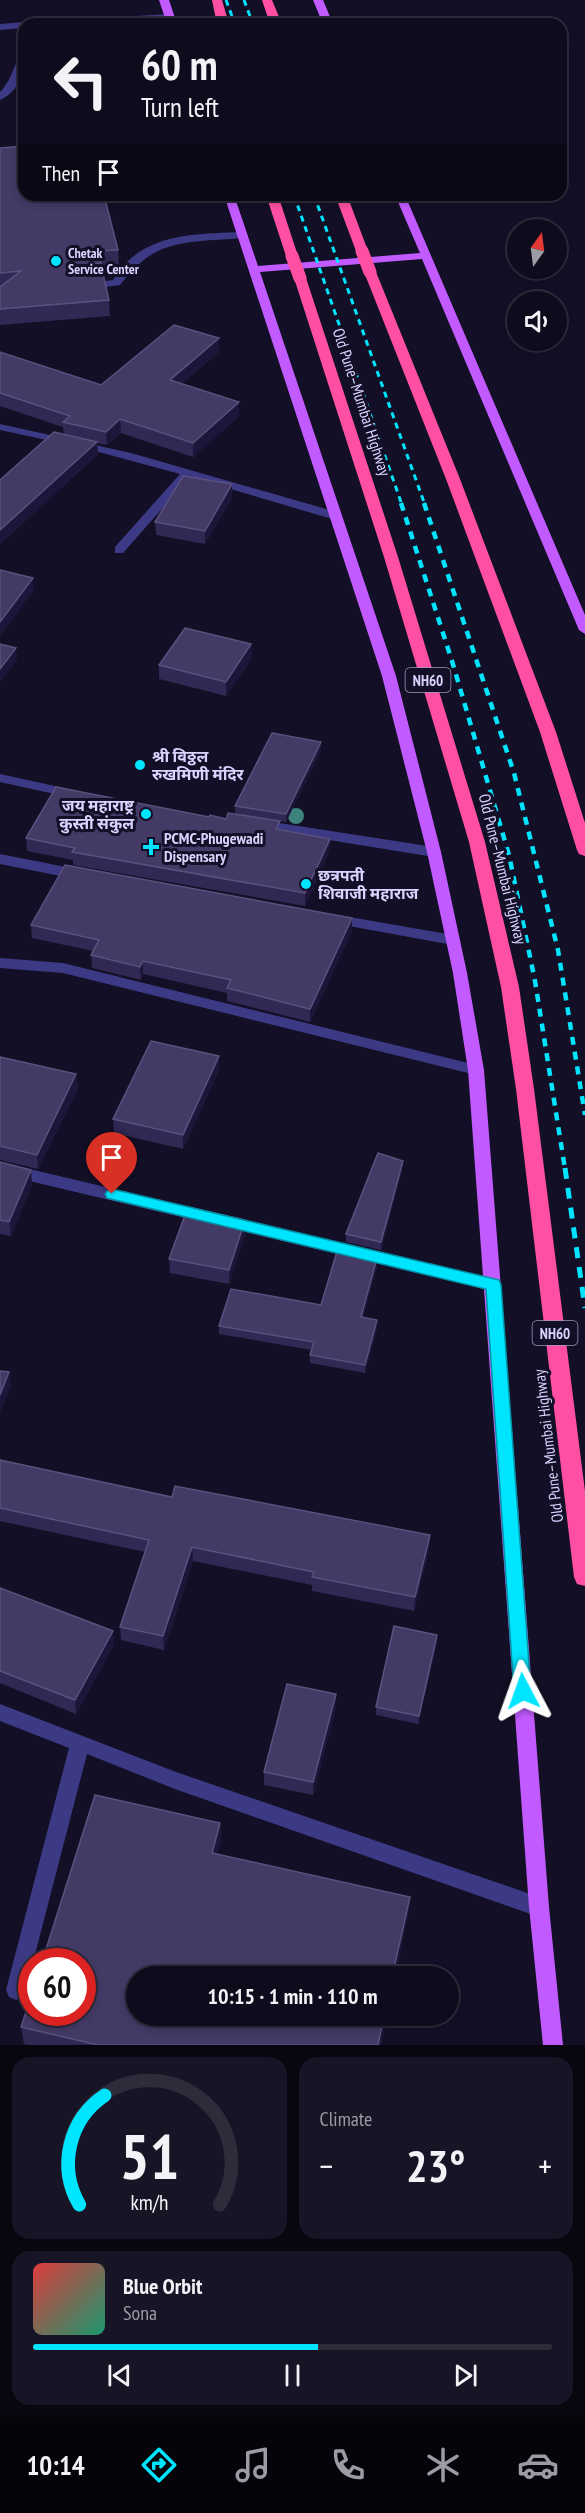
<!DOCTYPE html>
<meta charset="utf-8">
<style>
:root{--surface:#0e0b1c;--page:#171425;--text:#f1f3f6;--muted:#9b9ba3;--line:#2e2b3b;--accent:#00e5ff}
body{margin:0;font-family:"PT Sans Narrow","Noto Sans Devanagari",sans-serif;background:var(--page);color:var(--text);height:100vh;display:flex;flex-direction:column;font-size:22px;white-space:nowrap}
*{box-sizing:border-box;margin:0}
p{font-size:20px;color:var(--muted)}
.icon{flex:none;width:33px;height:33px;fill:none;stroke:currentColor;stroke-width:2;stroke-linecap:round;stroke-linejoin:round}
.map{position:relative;height:2045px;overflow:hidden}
.details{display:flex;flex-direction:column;gap:12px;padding:12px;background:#08060f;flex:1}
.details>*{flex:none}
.top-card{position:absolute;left:18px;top:18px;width:549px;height:183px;border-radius:18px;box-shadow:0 3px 9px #0003,0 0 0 2px var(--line);background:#0e0b1c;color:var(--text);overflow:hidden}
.needle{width:39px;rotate:14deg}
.fabs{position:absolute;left:507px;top:219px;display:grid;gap:12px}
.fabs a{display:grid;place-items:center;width:60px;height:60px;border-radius:50%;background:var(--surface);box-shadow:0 3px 9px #0003,0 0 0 2px var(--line);font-size:30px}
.speed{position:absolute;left:18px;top:1948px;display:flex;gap:12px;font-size:30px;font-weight:700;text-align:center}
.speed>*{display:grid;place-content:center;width:78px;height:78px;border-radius:50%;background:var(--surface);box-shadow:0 3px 9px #0003,0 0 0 2px var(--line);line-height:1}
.speed .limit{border:9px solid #d22;background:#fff;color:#111}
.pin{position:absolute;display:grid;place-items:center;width:51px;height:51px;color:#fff;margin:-62px -26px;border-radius:50% 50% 50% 0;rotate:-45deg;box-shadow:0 0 6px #0007}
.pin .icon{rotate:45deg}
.me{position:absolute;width:66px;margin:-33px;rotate:356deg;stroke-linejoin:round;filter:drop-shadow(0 0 4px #0008)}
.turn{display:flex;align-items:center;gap:21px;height:126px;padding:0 24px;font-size:27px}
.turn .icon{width:78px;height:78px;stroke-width:2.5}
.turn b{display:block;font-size:42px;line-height:51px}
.then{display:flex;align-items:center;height:57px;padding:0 24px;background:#0003;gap:12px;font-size:22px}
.big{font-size:45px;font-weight:700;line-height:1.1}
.details .tile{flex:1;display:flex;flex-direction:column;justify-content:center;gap:9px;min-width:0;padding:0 21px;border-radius:18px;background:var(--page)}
.details .dial{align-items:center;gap:0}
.dial svg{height:156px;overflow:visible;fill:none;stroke:var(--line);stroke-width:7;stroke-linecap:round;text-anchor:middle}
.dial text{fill:var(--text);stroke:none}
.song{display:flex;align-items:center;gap:18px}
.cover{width:72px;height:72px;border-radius:9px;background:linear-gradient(135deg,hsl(0 70% 55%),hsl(160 70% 35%))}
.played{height:6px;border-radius:3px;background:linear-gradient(90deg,var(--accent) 55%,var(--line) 55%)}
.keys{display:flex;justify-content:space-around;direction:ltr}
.heat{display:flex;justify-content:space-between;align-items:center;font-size:33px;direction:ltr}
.details .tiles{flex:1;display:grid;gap:12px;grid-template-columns:1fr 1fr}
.tile:last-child{grid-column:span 2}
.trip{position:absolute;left:126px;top:1966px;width:333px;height:60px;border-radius:30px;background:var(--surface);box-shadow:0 3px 9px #0003,0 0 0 2px var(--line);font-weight:700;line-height:60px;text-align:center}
.tab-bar{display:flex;height:96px;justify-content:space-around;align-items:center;background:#06040b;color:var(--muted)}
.tab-bar .icon{width:42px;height:42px}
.tab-bar .selected{color:var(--accent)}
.tab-bar b{font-size:27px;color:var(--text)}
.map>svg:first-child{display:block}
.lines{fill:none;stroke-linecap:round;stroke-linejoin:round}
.lane{fill:#3d3a85;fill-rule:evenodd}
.street{fill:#3d3a85;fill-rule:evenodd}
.primary{fill:#c25bff;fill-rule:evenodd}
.highway{fill:#ff4fa3;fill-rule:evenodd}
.rail-far2{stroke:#00e5ff;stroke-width:3;stroke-dasharray:6 5;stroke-linecap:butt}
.rail-far1{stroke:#00e5ff;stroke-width:4.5;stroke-dasharray:8 7;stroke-linecap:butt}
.rail{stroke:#00e5ff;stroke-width:5;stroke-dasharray:11 9;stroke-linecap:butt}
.highway-bridge{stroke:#ff4fa3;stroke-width:13}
.tree{fill:#3d827b}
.wall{fill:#312854}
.shaded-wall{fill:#1d163a}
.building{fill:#433a66;stroke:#5a527e;stroke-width:1.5}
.route{fill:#00e5ff;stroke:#0095a6;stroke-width:1.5}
.poi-dot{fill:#00e5ff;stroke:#130f26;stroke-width:2}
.labels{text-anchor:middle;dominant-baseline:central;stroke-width:6;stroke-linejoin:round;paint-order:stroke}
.far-poi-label{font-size:14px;font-weight:bold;fill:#d9d4ff;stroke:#130f26;text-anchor:start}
.shield{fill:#130f26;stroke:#9e99be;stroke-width:1.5}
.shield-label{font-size:15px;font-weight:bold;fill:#d9d4ff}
.street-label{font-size:16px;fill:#d9d4ff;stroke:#130f26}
.poi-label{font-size:16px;font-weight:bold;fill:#d9d4ff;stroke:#130f26;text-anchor:start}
</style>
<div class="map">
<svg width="585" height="2045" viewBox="0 0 585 2045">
<rect width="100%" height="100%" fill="#130f26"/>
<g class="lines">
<g class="lane">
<polygon points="170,14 175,17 173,19 106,24 40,24 45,21"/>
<polygon points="24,22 28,24 24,24 24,28 0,30 0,24"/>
<path d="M24,52C24,72 20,91 0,100V92C13,80 15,57 24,52Z"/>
<path d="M243,232L248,235L247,237C236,239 225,239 214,240C168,243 148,249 120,285L86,290L81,287L86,284L113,280C117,274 121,267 127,262C157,232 204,234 243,232Z"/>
<polygon points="0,1704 176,1772 539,1897 546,1900 549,1907 546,1914 539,1917 175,1789 87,1754 33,1962 32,1962 23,1997 16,2000 9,1997 6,1990 69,1748 0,1721"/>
</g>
<g class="street">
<polygon points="0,424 131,453 340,513 342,516 340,519 332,519 190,477 123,553 115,553 115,547 180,474 84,448 0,430"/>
<polygon points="0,774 73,790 80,794 73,798 0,782"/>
<polygon points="260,820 434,847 441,852 434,857 255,828 253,825"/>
<polygon points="0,854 81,870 88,875 81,880 0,864"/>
<polygon points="332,914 453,935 460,940 453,945 327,922 325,919"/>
<polygon points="0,958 63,963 476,1065 481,1066 484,1070 481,1074 476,1075 63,973 0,968"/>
<polygon points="0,1162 493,1279 499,1280 501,1285 499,1290 493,1291 0,1174"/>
</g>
<g class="primary">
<polygon points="159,0 169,0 177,24 167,24"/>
<polygon points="313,0 323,0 333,24 323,24"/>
<polygon points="224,195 234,195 258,266 420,253 395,195 405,195 585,615 585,634 579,630 422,259 260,272 396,676 441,852 467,973 484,1070 549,1907 563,2045 543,2045 529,1907 468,1070 453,973 427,852 382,676"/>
</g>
<g class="highway">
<polygon points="212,0 222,0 229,24 217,24"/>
<polygon points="262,0 272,0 282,24 270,24"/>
<polygon points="266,195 278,195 298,256 296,259 292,260 286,256"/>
<polygon points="335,195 347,195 368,251 366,254 358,254 356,251"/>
<polygon points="370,268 376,272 460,479 556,732 585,823 585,856 579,854 577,850 540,732 446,479 364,272"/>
<polygon points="300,274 306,278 398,557 485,842 519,987 534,1089 585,1491 585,1586 577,1584 574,1577 516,1089 501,987 469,842 384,557 294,278"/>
</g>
<g class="rail-far2">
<polyline points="226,0 235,24"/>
<polyline points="244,0 253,24"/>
<polyline points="294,195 402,505"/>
<polyline points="314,195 425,505"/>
</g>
<g class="rail-far1">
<polyline points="401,503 452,661 509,855 535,981 565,1169"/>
<polyline points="424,503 514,773 558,950 585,1115"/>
</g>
<polyline class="rail" points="565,1168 585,1308"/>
<g class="highway-bridge">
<polyline points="362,251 370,272"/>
<polyline points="292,256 300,278"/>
</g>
</g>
<circle class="tree" cx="296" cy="816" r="8"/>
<g class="wall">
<polygon points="0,148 118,250 119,266 101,267 102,274 109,300 110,316 0,325"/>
<polygon points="0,352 101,385 219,352 181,384 239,402 239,416 193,457 121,433 107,445 97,443 98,454 0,544 0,480 64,434 63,427 0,406"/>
<polygon points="232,498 205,544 156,535 155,522"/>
<polygon points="251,644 252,658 226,696 159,679 159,665"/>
<polygon points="321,742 321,750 286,822 235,814 235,806"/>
<polygon points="209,817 280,829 330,839 329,852 305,906 73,865 73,860 27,851 26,838"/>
<polygon points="31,925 352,931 310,1022 227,1001 227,993 143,974 141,980 92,968 91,955 93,951 32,938"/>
<polygon points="0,1057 76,1074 78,1089 38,1169 0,1160"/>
<polygon points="219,1070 183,1149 114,1133 113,1119"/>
<polygon points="403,1161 402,1169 381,1250 346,1242 346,1234"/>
<polygon points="0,1162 32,1184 11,1236 0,1234"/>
<polygon points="245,1234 229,1284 170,1273 169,1259"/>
<polygon points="377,1258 377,1266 363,1318 377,1328 365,1373 310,1363 310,1355 312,1350 219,1334 219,1326 321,1305"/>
<polygon points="0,1460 172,1497 430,1535 429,1549 414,1611 312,1591 312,1585 193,1561 164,1650 121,1640 120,1627 145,1552 0,1521"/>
<polygon points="0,1588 114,1644 76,1714 0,1683"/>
<polygon points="437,1642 418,1724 376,1715 376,1707"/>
<polygon points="336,1707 313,1795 264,1785 264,1772"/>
<polygon points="220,1823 221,1841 217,1854 410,1897 408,1914 381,2045 29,2045 24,2044 21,2027"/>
</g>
<g class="shaded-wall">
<polygon points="101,263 102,279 80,283 72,273 79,267"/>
<polygon points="219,338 219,352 170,393 170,380"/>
<polygon points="239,402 239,416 193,457 193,443"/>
<polygon points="120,419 121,433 107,445 106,432"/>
<polygon points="97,442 98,454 0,544 0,530"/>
<polygon points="232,484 232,498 205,544 205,531"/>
<polygon points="33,578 34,590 0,636 0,622"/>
<polygon points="251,644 252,658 226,696 226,682"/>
<polygon points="16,648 17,660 0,683 0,669"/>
<polygon points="321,742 321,750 286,822 286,814"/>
<polygon points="330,839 329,852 305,906 305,893"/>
<polygon points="352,918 352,931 310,1022 310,1009"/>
<polygon points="143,961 143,974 141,980 140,967"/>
<polygon points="219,1056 219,1070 183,1149 183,1135"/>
<polygon points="76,1074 78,1089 38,1169 37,1155"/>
<polygon points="403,1161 402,1169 381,1250 381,1242"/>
<polygon points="31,1170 32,1184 11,1236 9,1222"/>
<polygon points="245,1220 245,1234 229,1284 229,1270"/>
<polygon points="377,1258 377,1266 361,1325 361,1317"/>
<polygon points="377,1320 377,1328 365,1373 365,1365"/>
<polygon points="9,1372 11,1386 0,1413 0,1395"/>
<polygon points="430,1535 429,1549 414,1611 415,1597"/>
<polygon points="192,1547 193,1561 164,1650 163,1636"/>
<polygon points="113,1631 114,1644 76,1714 75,1700"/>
<polygon points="437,1635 437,1642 418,1724 419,1716"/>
<polygon points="336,1694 336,1707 313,1795 313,1782"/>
<polygon points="220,1823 221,1841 213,1871 212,1853"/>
<polygon points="410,1897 408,1914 395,1977 392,1977"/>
<polygon points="384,2016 387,2016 381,2045 378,2045"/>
</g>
<g class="building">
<polygon points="24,146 24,195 104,195 118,250 99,251 101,263 79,267 72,273 79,277 103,274 109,300 0,309 0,287 21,271 0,273 0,148"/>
<polygon points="174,325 219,338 170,380 239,402 193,443 120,419 106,432 63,422 70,416 0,393 0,352 101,385"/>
<polygon points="54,432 97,442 0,530 0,480"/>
<polygon points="183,476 232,484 205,531 155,522"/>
<polygon points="0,570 33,578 0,622"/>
<polygon points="185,628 251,644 226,682 159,665"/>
<polygon points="0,644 16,648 0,669"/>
<polygon points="272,733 321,742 286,814 235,806"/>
<polygon points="56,787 209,817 210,815 226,819 228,813 280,821 276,829 330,839 305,893 72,852 75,848 26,838"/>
<polygon points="65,865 352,918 310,1009 227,988 231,980 143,961 140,967 91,955 99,940 31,925"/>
<polygon points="151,1041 219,1056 183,1135 113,1119"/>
<polygon points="0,1057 76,1074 37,1155 0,1146"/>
<polygon points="378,1153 403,1161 381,1242 346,1234"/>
<polygon points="0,1162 31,1170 9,1222 0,1220"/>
<polygon points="188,1207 245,1220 229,1270 169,1259"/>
<polygon points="338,1248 377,1258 361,1317 377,1320 365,1365 310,1355 314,1342 219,1326 231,1289 321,1305"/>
<polygon points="0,1371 9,1372 0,1395"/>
<polygon points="0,1460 172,1497 175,1486 430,1535 415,1597 312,1577 314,1572 192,1547 163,1636 120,1627 149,1540 0,1508"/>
<polygon points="0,1588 113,1631 75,1700 0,1671"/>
<polygon points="394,1626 437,1635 419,1716 376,1707"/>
<polygon points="287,1684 336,1694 313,1782 264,1772"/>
<polygon points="95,1795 220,1823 212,1853 410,1897 392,1977 136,1977 136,2016 384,2016 378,2045 98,2045 21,2027 32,1994 32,2013 82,2013 82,1962 42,1962"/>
</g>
<polygon class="route" points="112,1189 499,1280 501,1285 531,1691 529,1697 523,1699 517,1697 514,1691 486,1289 107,1198 105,1194 107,1191"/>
<g class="poi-dot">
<circle cx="56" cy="261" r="6"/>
<circle cx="140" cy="765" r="6"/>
<circle cx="146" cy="814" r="6"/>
<path d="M148 838h6v6h6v6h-6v6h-6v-6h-6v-6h6z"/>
<circle cx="306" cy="884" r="6"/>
</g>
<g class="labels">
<g class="far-poi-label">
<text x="68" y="253">Chetak<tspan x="68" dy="16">Service Center</tspan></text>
</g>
<g class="shield">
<rect x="405.5" y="668" width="45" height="24" rx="4.5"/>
<rect x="532.5" y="1321" width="45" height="24" rx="4.5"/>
</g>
<g class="shield-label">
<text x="428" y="680">NH60</text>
<text x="555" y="1333">NH60</text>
</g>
<g class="street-label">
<text transform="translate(362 402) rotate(72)">Old Pune–Mumbai Highway</text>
<text transform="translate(503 869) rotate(76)">Old Pune–Mumbai Highway</text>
<text transform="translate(548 1446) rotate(-97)">Old Pune–Mumbai Highway</text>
</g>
<g class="poi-label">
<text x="152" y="756">श्री विठ्ठल<tspan x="152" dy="18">रुखमिणी मंदिर</tspan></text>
<text x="134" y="805" text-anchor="end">जय महाराष्ट्र<tspan x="134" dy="18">कुस्ती संकुल</tspan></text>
<text x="164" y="838">PCMC-Phugewadi<tspan x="164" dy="18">Dispensary</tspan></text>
<text x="318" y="875">छत्रपती<tspan x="318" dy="18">शिवाजी महाराज</tspan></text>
</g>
</g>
</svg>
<div class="fabs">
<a><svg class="needle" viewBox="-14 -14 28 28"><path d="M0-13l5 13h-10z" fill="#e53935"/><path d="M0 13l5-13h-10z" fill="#9b9ba3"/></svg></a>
<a><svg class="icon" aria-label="sound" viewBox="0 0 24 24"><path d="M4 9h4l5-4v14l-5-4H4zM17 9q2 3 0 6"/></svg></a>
</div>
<div class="speed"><div class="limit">60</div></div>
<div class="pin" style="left:112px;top:1194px;background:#d93025"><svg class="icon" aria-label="arrive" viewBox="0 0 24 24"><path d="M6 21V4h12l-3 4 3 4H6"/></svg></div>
<svg class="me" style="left:523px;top:1691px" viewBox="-20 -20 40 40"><path d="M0-17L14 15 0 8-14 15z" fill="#00e5ff" stroke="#fff" stroke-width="4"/></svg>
<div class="trip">10:15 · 1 min · 110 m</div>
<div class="top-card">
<div class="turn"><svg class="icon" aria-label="left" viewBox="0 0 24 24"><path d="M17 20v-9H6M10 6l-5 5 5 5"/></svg><div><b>60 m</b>Turn left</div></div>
<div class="then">Then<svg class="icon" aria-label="arrive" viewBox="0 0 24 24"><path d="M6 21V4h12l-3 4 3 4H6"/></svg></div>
</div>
</div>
<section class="details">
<div class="tiles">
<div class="tile dial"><svg viewBox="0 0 100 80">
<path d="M14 69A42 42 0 1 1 86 69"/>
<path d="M14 69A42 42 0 0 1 27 13" stroke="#00e5ff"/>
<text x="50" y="56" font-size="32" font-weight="700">51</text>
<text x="50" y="72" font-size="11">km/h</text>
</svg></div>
<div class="tile"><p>Climate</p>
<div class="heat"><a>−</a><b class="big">23°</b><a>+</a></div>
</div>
<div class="tile">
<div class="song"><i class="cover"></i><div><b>Blue Orbit</b><p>Sona</p></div></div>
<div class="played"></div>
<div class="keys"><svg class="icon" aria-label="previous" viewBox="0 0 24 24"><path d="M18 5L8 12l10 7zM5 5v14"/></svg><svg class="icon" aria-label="pause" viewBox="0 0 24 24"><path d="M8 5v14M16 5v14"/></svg><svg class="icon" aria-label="next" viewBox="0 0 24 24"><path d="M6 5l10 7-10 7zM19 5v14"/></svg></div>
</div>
</div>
</section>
<nav class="tab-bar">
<b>10:14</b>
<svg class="icon selected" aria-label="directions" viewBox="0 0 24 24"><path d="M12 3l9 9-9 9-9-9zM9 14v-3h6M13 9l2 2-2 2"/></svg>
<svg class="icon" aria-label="music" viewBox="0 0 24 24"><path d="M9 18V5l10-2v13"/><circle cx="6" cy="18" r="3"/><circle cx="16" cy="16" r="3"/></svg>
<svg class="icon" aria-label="phone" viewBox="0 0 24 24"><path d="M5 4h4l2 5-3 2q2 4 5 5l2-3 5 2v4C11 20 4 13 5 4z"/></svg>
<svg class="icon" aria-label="climate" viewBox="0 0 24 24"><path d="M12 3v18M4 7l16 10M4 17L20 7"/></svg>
<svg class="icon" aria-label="car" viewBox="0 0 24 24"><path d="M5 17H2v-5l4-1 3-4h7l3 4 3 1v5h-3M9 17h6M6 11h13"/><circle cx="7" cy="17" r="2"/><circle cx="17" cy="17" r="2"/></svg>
</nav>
